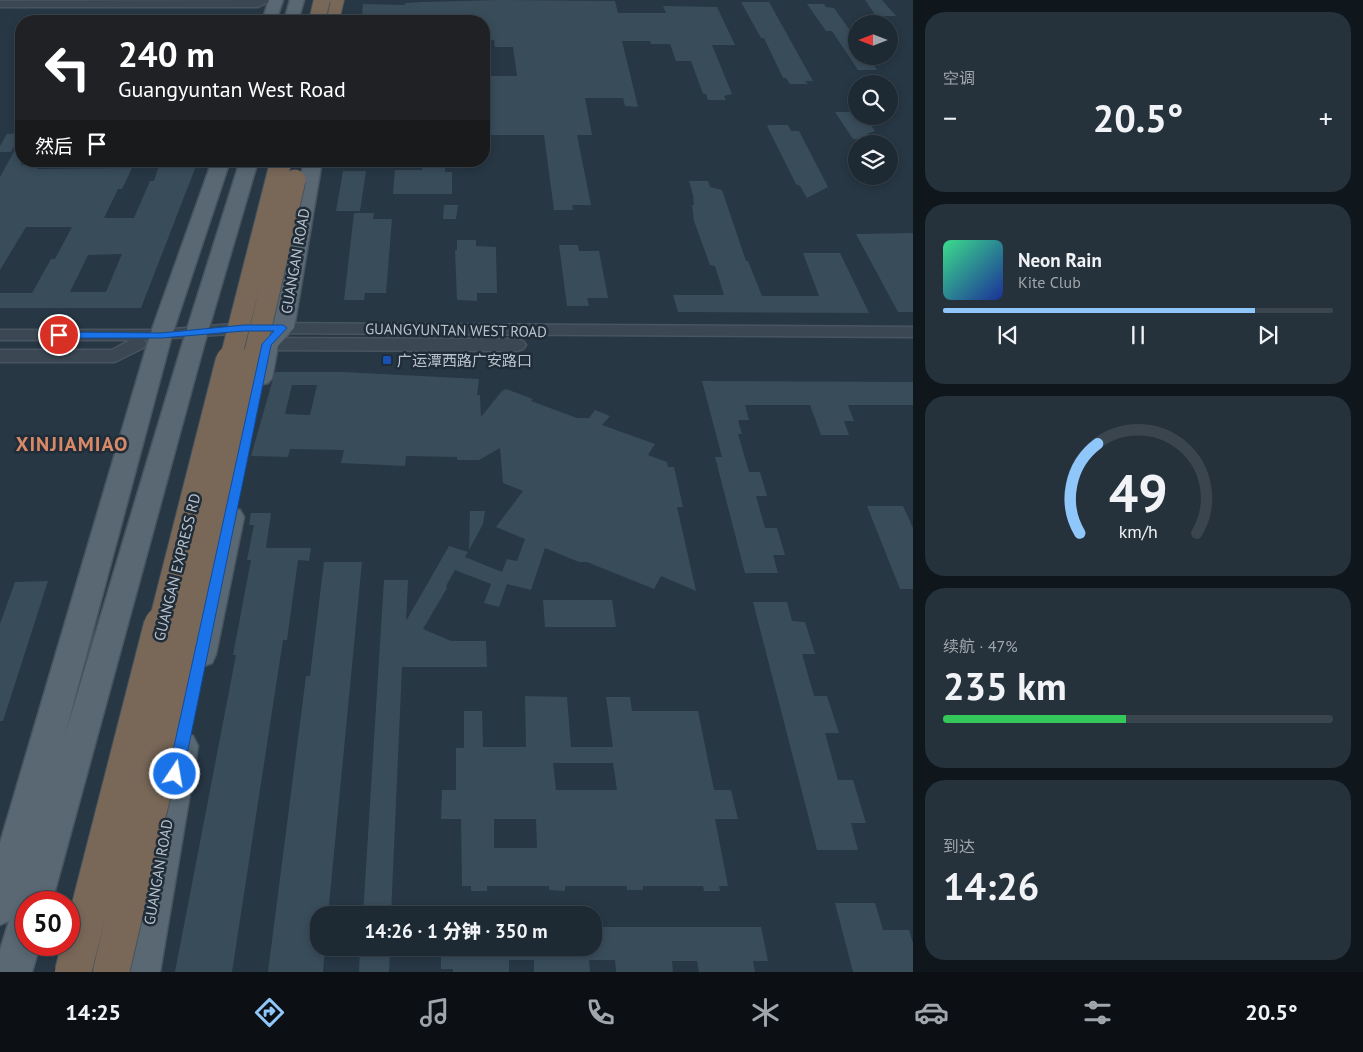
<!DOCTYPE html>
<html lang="zh">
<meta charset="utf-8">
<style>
:root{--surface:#1d2933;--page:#25313b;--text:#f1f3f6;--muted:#a0a6ac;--line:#3b454e;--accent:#90c7fa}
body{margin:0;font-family:"PT Sans","Noto Sans SC",sans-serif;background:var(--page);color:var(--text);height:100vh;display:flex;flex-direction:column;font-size:19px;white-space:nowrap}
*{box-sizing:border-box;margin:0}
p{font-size:16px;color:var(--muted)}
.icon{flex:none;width:28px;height:28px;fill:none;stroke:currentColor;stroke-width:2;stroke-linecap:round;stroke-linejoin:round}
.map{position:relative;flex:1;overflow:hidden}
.drawer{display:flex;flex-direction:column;gap:12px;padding:12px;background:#10171c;width:450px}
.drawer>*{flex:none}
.top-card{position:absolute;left:15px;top:15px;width:475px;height:152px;border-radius:20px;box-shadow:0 2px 8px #0003,0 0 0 1px var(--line);background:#202124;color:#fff;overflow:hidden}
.needle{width:32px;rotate:270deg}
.controls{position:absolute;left:848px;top:15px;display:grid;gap:10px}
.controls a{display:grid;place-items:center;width:50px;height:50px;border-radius:50%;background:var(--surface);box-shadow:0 2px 8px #0003,0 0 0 1px var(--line);font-size:25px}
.speed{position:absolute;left:15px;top:891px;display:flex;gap:10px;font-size:25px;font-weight:700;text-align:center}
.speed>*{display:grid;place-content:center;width:65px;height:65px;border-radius:50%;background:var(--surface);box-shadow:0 2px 8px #0003,0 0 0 1px var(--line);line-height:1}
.speed .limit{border:8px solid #d22;background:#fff;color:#111}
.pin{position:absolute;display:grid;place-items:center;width:42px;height:42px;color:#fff;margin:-21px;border:2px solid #fff;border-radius:50%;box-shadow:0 1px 5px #0007}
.me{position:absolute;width:55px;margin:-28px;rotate:12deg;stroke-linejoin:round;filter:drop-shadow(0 0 4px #0008)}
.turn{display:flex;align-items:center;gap:18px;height:105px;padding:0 20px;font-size:22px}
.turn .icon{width:65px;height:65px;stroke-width:2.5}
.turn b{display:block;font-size:35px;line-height:42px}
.then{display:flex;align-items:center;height:48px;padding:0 20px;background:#0003;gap:10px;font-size:19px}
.big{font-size:38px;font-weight:800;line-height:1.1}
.drawer .widget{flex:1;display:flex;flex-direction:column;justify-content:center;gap:8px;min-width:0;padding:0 18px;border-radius:20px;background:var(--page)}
.drawer .dial{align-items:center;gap:0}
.dial svg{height:130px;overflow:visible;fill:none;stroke:var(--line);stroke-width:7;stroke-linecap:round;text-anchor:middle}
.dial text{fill:var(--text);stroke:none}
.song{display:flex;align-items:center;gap:15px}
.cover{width:60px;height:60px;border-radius:8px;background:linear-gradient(135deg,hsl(150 70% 55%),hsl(230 70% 35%))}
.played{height:5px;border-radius:2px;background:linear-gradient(90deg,var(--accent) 80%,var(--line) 80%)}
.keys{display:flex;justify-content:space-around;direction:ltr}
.heat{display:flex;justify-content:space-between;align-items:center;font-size:28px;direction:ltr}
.charge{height:8px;border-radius:4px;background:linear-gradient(90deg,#34c759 47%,var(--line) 0)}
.trip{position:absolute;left:310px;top:906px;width:292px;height:50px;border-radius:20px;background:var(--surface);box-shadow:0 2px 8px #0003,0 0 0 1px var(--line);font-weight:800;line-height:50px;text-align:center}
.tab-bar{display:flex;height:80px;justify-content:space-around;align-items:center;background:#0c1014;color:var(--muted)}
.tab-bar .icon{width:35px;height:35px}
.tab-bar .current{color:var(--accent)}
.tab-bar b{font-size:22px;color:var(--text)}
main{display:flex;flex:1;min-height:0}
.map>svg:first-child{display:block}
.building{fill:#394c5a;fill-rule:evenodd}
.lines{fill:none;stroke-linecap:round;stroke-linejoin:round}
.minor-casing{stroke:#485460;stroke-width:3}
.major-casing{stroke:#485460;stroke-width:3}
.highway-casing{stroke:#46535e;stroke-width:2}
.minor{fill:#3b4853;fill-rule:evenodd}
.major{fill:#596873;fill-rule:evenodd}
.highway{fill:#796858;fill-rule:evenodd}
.highway-bridge-far3-casing{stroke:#46535e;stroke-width:18;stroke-linecap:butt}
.highway-bridge-far2-casing{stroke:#46535e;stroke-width:23;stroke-linecap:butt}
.highway-bridge-far1-casing{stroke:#46535e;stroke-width:30;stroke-linecap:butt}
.highway-bridge-casing{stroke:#46535e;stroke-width:38;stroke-linecap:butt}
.highway-bridge-far3{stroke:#796858;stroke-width:16}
.highway-bridge-far2{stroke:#796858;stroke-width:21}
.highway-bridge-far1{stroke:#796858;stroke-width:28}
.highway-bridge{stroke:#796858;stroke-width:36}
.route{fill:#1a73e8;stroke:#114b97}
.transit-dot{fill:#1a4fb4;stroke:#202d39;stroke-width:2}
.labels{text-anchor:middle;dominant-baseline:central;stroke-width:5;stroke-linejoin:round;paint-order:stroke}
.street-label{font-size:15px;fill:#b9c3cd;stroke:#202d39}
.poi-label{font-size:15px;fill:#b9c3cd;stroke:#202d39;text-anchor:start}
.district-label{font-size:20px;font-weight:bold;letter-spacing:1px;fill:#d88a68;stroke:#202d39}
</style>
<main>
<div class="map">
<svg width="913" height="972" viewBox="0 0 913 972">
<rect width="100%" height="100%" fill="#273744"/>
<g class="building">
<polygon points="497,0 615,1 618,13 666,13 663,6 717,7 735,45 712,45 732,94 724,96 726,100 708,100 706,94 703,94 691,61 676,61 670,44 651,44 650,41 622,41 638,107 625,106 623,98 585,98 592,135 577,135 591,205 572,205 573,210 554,210 544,135 484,135 484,76 517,76 513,47 495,47 494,40 484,40 484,21 366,21 366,16 362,16 363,4 405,5 405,3 422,2"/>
<polygon points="865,0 882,0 896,16 876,16"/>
<polygon points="741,2 769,2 813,81 805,81 808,84 790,84 786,78 783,78 764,38 761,38"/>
<polygon points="807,4 824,4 826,7 834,8 856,39 856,56 867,56 877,70 858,70 832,31 826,31"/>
<polygon points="835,112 856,112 856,118 866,118 875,131 867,134 871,139 853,139"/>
<polygon points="769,125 788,125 791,131 799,131 828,187 807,198 800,186 796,184 767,126"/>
<polygon points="21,133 11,152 0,152 0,146 7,134"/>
<path d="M21,139V165H40L37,169L132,168L122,189H118L104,218H134L150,181H154L159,165L196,166L141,308H0V293H32L51,259H55L72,227H26L0,270V177ZM122,254L106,292H70L88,255Z"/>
<polygon points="423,161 445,161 445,172 452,172 452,194 393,194 395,170 422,170"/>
<polygon points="343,171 366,171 360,211 336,211"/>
<polygon points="689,181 708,181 710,187 722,190 746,261 748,261 762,296 819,296 803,253 840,253 869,313 678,312 673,295 724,295 715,266 710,265 694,221 692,205 694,205 693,199 694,199"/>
<polygon points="444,205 458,205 456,219 443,219"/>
<polygon points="354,213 374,213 373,219 392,219 386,293 365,293 364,300 344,300"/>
<polygon points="913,233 913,312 898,312 856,234"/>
<polygon points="457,240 476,240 476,246 496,247 497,293 477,293 477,301 457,300 455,250 457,250"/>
<polygon points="559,245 578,245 579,251 599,251 608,298 587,298 589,306 567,306"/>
<path d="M275,372H343L479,379L477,395H480L481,417L502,391L506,389L533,399L531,401L577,418H589L595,410L610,416L602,425L655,444L648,455L667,462L668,467H674L683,507H677L696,591L661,576L654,589L587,562H579L545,548L531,590L507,584L499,607L484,603L491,584L455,570L446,586L447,588L423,629L451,641H486L487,667H402L391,915H363L384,580H408L406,621L449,546L468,552L465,557L502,572L507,559L517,561L525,539L496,527L523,491L503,483L500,448L479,460H457V457L406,456L405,466L341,463L344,450L290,449L288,457L251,456ZM292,385H317L310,415L285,414Z"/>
<polygon points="702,381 913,382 913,405 848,405 854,421 844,421 849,435 821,435 810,405 745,405 749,420 738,420 742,434 738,434 749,472 760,472 767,496 756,496 765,528 777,528 785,555 773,555 778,573 745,573 715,457 722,457"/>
<polygon points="867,506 903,506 913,528 913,589 900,589"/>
<polygon points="470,511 485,511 483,524 469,550"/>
<polygon points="251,513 271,513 266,548 311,548 309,561 298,560 287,640 283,640 232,972 175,972 236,655 233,655 251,560 247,560 254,525 249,525"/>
<polygon points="324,562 362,562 328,915 319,915 319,948 325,948 323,972 268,972 306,676 310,676"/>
<polygon points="48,581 3,721 0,721 0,624 15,582"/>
<polygon points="543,600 612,600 616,627 545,627"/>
<polygon points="753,602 787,602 792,621 805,622 815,654 802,654 814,696 827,696 839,733 825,733 838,780 853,780 866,823 851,823 858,850 817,850"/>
<path d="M525,696L567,697L571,747H613L606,697H630L632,711H698L714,790H731L738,819H715L728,886H719L720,891H704L703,886H643V890H627V886H565V891L549,890V886H487V891H471V886H462L461,819H441L442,790H456V748H464V711H482L483,747H526ZM553,763H613L617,790H556ZM494,819H536L537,848H494Z"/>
<polygon points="835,903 875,903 883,930 909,930 913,943 913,972 853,972"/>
<polygon points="594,927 761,927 768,961 753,961 755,972 699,972 697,961 672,961 673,972 616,972 615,960 589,960 590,972 534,972 534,960 509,960 509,972 453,972 453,969 441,969 441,948 594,948"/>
<polygon points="360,948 390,948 389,972 359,972"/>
</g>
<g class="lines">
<defs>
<g id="minor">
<polygon points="273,0 258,7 0,7 0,1"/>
<polygon points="244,323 913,327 913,337 244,333 144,340 146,344 143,348 115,362 0,362 0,350 112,350 130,340 0,340 0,330 161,330"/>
<polygon points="250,338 517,339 523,341 526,345 523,349 517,351 250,350 244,348 241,344 244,340"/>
</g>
<g id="major">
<polygon points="269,0 283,0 276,21 262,21"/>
<polygon points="290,0 304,0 298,21 284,21"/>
<polygon points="212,161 230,161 172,335 65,735 182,345 240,161 258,161 204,345 52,902 26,902 26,945 40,945 32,972 0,972 0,950 9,921 0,925 0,843 150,335"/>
<polygon points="304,161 322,161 294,328 278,346 272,378 268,383 260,385 252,383 248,378 256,344 272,326"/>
<polygon points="230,507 240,510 244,517 216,654 212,663 201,667 190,663 186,654 216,517 220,510"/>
<polygon points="181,731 193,736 198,746 160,972 122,972 164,746 169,736"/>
</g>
<polygon id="highway" points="330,0 344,0 339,21 325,21"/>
</defs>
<use href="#minor" class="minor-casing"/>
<use href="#major" class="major-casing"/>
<use href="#highway" class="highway-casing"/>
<use href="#minor" class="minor"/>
<use href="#major" class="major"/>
<use href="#highway" class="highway"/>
<defs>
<polyline id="highway-bridge-far3" points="317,21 322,0"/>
<g id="highway-bridge-far2">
<polyline points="230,361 281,161"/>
<polyline points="253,361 295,180"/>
</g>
<g id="highway-bridge-far1">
<polyline points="162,627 230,360"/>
<polyline points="191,627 253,360"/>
</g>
<g id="highway-bridge">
<polyline points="73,972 162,625"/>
<polyline points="111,972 192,625"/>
</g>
</defs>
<use href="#highway-bridge-far3" class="highway-bridge-far3-casing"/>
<use href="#highway-bridge-far2" class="highway-bridge-far2-casing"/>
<use href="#highway-bridge-far1" class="highway-bridge-far1-casing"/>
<use href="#highway-bridge" class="highway-bridge-casing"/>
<use href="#highway-bridge-far3" class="highway-bridge-far3"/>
<use href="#highway-bridge-far2" class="highway-bridge-far2"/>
<use href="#highway-bridge-far1" class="highway-bridge-far1"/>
<use href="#highway-bridge" class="highway-bridge"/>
</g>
<polygon class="route" points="244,325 283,325 287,328 271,345 183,774 181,779 175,781 170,779 168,774 262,344 274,331 244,331 161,338 59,338 54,335 59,332 161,333"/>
<rect class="transit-dot" x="382" y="355" width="10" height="10" rx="2.5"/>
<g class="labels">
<g class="street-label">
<text transform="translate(295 261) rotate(-80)">GUANGAN ROAD</text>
<text transform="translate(456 330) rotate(1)">GUANGYUNTAN WEST ROAD</text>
<text transform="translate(177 567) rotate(-76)">GUANGAN EXPRESS RD</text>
<text transform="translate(158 872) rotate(-80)">GUANGAN ROAD</text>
</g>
<g class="poi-label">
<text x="397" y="360">广运潭西路广安路口</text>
</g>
<g class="district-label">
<text x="72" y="444">XINJIAMIAO</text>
</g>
</g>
</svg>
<div class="controls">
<a><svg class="needle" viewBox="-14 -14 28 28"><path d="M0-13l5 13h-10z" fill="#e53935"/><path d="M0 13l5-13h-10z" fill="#a0a6ac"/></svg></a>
<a><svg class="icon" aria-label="search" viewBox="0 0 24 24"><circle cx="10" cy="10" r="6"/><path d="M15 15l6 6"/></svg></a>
<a><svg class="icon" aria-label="layers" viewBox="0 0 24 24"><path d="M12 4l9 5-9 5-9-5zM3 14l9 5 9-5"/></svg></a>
</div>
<div class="speed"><div class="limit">50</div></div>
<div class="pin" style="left:59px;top:335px;background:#d93025"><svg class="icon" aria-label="arrive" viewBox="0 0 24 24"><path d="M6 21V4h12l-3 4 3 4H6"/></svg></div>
<svg class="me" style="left:175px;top:774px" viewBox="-20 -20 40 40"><circle r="17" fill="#1a73e8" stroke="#fff" stroke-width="3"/><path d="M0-11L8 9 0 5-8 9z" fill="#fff"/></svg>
<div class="trip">14:26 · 1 分钟 · 350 m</div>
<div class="top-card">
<div class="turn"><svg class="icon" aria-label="left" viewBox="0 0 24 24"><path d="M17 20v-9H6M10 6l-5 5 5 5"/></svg><div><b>240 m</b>Guangyuntan West Road</div></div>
<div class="then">然后<svg class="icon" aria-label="arrive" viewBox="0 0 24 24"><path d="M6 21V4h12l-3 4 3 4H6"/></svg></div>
</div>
</div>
<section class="drawer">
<div class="widget"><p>空调</p>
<div class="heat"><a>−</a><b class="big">20.5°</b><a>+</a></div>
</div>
<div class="widget">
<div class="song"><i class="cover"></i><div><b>Neon Rain</b><p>Kite Club</p></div></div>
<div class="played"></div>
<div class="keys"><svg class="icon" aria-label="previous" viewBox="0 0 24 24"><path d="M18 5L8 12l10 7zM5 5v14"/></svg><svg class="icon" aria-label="pause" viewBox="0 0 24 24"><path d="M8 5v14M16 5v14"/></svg><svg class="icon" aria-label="next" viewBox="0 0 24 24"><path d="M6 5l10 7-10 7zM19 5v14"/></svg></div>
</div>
<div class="widget dial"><svg viewBox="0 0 100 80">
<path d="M14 69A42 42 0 1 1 86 69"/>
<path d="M14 69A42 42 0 0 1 25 14" stroke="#90c7fa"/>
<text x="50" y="56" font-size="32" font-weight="700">49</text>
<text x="50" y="72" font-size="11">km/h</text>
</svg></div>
<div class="widget"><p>续航 · 47%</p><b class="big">235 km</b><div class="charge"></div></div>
<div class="widget"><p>到达</p><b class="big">14:26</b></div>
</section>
</main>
<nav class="tab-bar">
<b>14:25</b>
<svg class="icon current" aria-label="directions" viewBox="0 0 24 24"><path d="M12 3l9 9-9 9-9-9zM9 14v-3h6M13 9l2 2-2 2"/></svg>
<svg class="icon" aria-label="music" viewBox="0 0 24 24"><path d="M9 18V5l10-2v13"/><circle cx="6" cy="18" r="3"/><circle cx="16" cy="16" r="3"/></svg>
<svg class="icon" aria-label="phone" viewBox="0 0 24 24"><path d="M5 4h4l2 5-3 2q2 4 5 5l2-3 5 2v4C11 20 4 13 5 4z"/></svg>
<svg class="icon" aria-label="climate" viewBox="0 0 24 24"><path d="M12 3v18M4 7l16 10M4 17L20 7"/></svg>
<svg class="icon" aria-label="car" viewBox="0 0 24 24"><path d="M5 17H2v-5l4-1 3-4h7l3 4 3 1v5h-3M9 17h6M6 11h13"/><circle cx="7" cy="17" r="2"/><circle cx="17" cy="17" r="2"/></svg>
<svg class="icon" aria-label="filters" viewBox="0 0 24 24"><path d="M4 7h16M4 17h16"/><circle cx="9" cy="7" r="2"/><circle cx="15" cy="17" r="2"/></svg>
<b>20.5°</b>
</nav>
